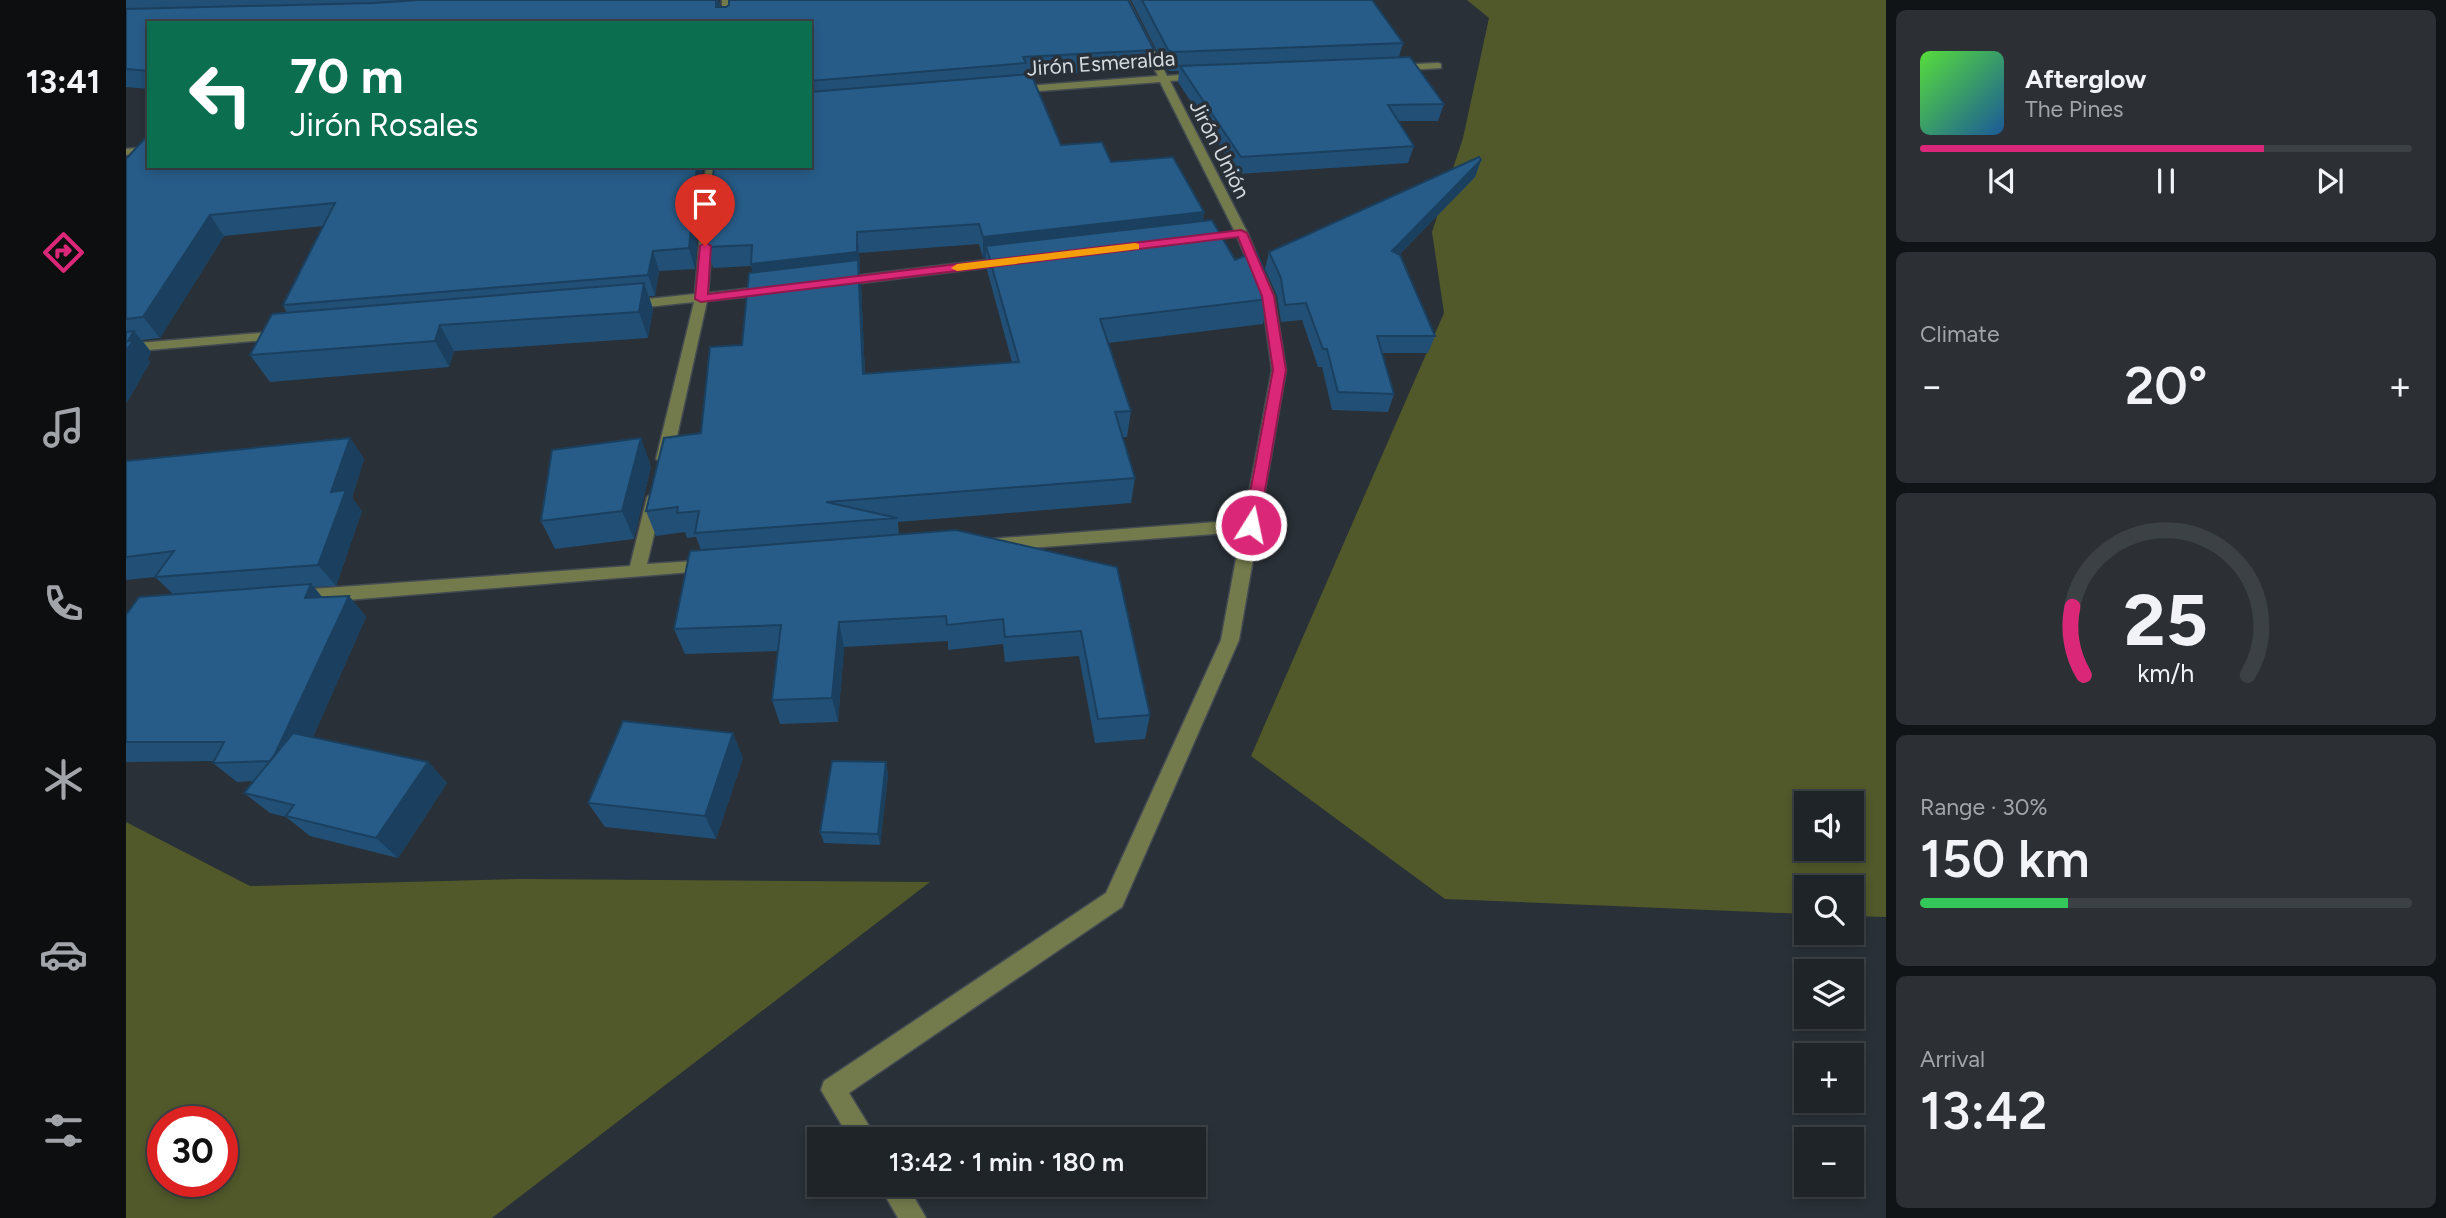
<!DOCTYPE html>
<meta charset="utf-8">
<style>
:root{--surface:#1f2429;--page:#2c3035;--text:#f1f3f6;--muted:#a1a4a8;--line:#3c4146;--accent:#db2777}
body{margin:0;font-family:Figtree,sans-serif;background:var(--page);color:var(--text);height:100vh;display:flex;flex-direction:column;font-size:26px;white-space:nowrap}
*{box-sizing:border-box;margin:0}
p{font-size:23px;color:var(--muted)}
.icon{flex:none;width:38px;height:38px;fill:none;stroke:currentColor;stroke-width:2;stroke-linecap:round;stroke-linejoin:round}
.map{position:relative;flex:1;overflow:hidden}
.sheet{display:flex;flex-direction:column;gap:10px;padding:10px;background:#111417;width:560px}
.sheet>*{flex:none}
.top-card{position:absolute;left:21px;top:21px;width:665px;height:147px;border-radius:0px;box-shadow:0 4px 10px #0003,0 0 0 2px var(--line);background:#0b6e4f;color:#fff;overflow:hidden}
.buttons{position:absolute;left:1668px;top:791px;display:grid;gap:14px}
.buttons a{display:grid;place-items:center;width:70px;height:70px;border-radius:0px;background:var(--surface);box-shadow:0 4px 10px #0003,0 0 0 2px var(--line);font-size:35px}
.speed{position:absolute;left:21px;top:1106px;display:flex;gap:14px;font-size:35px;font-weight:700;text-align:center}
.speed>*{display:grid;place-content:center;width:91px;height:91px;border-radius:50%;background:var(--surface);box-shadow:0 4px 10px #0003,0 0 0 2px var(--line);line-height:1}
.speed .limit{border:10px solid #d22;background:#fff;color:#111}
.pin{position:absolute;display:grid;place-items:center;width:60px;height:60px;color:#fff;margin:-72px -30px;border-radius:50% 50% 50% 0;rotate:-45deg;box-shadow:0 0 7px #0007}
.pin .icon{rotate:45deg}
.me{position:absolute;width:77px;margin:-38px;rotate:10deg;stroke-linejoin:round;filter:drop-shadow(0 0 5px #0008)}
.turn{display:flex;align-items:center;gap:24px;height:147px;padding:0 28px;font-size:32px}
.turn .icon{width:91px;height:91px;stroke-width:2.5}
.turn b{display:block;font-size:49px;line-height:60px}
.big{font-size:52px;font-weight:600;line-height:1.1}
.sheet .widget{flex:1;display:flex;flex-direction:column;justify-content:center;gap:10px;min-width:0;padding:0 24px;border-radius:10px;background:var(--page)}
.sheet .dial{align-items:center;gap:0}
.dial svg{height:182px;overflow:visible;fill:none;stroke:var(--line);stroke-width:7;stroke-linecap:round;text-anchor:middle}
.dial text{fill:var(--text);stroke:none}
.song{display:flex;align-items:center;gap:21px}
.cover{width:84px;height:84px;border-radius:10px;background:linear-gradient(135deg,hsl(110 70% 55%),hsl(210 70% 35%))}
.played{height:7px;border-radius:4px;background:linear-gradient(90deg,var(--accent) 70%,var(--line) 70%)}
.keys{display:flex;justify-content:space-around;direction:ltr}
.heat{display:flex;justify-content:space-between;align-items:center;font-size:38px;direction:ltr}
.charge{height:10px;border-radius:5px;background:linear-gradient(90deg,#34c759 30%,var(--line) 0)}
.trip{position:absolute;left:681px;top:1127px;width:399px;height:70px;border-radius:0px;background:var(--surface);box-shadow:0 4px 10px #0003,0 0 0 2px var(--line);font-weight:600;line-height:70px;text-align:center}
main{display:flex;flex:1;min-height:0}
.tabs{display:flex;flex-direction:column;width:126px;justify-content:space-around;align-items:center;background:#0c0e10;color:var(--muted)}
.tabs .icon{width:49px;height:49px}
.tabs .selected{color:var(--accent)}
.tabs b{font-size:32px;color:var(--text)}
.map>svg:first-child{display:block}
.green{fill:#51582a;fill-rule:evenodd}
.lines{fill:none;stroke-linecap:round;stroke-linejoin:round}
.minor-casing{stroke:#454b52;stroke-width:3}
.minor{fill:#737b4c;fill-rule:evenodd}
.wall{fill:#224f75;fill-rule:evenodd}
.shaded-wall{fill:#1b405f}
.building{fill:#275c88;stroke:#1b405f;stroke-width:2}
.route{fill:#db2777;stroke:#8e194d;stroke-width:2}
.slow{fill:#f59e0b}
.labels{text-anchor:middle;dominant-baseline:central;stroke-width:7;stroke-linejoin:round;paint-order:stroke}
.far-street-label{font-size:21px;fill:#d6dbdf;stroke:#293037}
</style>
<main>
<nav class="tabs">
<b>13:41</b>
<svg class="icon selected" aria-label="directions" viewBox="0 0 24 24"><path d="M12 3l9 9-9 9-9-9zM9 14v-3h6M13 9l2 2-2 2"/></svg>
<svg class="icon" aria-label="music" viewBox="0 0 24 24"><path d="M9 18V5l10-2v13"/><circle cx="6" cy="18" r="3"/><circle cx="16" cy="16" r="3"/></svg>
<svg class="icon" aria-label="phone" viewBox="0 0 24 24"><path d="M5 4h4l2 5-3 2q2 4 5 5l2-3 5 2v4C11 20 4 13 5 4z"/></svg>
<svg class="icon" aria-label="climate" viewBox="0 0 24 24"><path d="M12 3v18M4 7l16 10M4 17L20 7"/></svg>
<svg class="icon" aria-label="car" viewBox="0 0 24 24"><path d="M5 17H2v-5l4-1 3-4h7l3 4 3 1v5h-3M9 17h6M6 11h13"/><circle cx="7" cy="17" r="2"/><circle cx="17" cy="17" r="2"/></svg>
<svg class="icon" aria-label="filters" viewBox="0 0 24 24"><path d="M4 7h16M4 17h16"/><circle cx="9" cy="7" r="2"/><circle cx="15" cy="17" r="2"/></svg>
</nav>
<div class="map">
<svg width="1760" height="1218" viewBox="0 0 1760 1218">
<rect width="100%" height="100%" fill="#293037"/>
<g class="green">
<path d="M1341,0H1760V917L1726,916V887H1680V914L1319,899L1125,756L1318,313L1306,232L1337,138L1363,18ZM1680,803H1726V849H1680Z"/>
<path d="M0,822L124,886L395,879L804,882L366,1218H0ZM37,1122H96V1181H37Z"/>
</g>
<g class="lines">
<defs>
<g id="minor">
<rect x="596" y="0" width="8" height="23"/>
<polygon points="994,0 1002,0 1041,76 1075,73 1080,76 1075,79 1044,81 1122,234 1148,296 1160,370 1113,640 996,907 723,1093 751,1139 724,1139 695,1090 698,1081 980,893 1095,640 1115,532 863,551 855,545 863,539 1118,520 1146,370 1136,296 1110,234 1034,82 887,93 882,90 887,87 1032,76"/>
<polygon points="1312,63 1315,64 1315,68 1267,71 1262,68 1267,65"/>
<polygon points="23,147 23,153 0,155 0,149"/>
<polygon points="580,166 592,166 582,293 645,286 651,290 645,294 581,301 546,459 538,464 530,459 568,302 502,309 495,305 502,301 569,294"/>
<polygon points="885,257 889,258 889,264 711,286 705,282 711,278"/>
<polygon points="157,331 164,335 162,338 0,352 0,344"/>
<polygon points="529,491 537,497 521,564 584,560 590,562 592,566 590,570 172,604 166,602 163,597 166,592 172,590 504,566 521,497"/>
<polygon points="753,1185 781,1185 800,1218 772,1218"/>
</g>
</defs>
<use href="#minor" class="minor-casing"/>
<use href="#minor" class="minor"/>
</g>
<g class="wall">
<path d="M0,0H593L594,7L1028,50L1026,69L905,76L935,145L985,162L1078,212L1077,221L1109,260L1143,299L1137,324L982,343L1005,411L1001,437H997L1009,478L1005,503L772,522L773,535L991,567L1024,715L1019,739L969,743L953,656L879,662L877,644L822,650V641L718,647L712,722L654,724L646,700L652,651L559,654L548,629L575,550L570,537L561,538L559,532L530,536L520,511L575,433L616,345L627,273L625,266L587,268L581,247L684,166V23H23V89L0,87ZM853,244L857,258H860L861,270L886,362L739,374L735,285L733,273L734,272L733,253Z"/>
<polygon points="1005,0 1246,0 1277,43 1273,57 1318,104 1312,121 1273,121 1288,146 1282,163 1112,174 1052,82 1053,71 1044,71 1040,69"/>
<polygon points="0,159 23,166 577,166 569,269 533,271 529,296 523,296 527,309 522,338 328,351 323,367 144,382 124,355 161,313 157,305 198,226 98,236 34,338 16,340 25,352 22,359 24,362 0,404"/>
<polygon points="1355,160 1349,177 1273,255 1309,336 1302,353 1256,353 1268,394 1262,412 1206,410 1196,367 1192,367 1176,320 1155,322 1151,296 1139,269 1143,252"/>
<polygon points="224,438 238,459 226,498 236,511 210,586 188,587 196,597 223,596 240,617 187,737 302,762 321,783 272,858 184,836 160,817 144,813 118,793 127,781 111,782 87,763 88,761 0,762 0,615 47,594 29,577 0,580 0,461"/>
<polygon points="525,466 508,539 429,549 415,521"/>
<polygon points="617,758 590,839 479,827 462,803"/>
<polygon points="760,762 762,775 754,845 698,843 694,832"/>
</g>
<g class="shaded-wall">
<polygon points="590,0 593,0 594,23 590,7"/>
<polygon points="1355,160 1349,177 1260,268 1266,251"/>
<polygon points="571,166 577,166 569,269 563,248"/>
<polygon points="1078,212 1075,232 860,246 860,258 857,258 857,237"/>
<polygon points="84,215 98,236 34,338 17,317"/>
<polygon points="731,232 733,253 734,272 733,273 735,285 740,399 629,285 625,264"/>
<polygon points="527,251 533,271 529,296 522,275"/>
<polygon points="518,283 527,309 522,338 513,312"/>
<polygon points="314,325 328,351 323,367 309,341"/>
<polygon points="8,331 25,352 22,359 24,362 0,404 0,351 2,341"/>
<polygon points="224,438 238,459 226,498 236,511 210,586 192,565 205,492"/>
<polygon points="515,438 525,466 508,539 496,511"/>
<polygon points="185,584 203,605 179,598"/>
<polygon points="223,596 240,617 168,780 146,761"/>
<polygon points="713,622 718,647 712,722 706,698"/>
<polygon points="607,733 617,758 590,839 579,816"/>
<polygon points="302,762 321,783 272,858 250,838"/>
<polygon points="760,762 762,775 754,845 752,834"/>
</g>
<g class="building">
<polygon points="293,0 590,0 590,7 600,7 603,5 603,0 1002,0 1028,50 897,57 900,63 684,81 684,23 23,23 23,71 0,69 0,9 248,3"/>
<polygon points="1016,0 1246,0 1277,43 1047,52 1042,50"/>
<polygon points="1284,57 1318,104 1262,105 1288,146 1115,157 1054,66"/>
<polygon points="905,74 935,145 976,142 985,162 1047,157 1078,212 857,237 853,224 731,232 731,252 625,264 626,245 581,247 588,166 684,166 684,92"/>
<polygon points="23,134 23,166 571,166 563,248 527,251 522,275 157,305 209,203 84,215 17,317 0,319 0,159"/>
<polygon points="1353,157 1355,160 1266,251 1274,255 1309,336 1251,336 1268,394 1212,392 1201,349 1197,349 1180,303 1159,305 1155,278 1143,252"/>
<polygon points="1086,220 1109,260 1130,251 1139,272 1143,299 974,319 1005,411 989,412 1009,478 700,502 771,518 569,533 573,511 551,513 552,507 520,511 538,438 575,433 584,347 616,345 623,273 732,260 737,374 893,362 860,246"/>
<polygon points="518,283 513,312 314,325 309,341 124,355 146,314"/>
<polygon points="8,331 2,341 7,341 0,351 0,332"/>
<polygon points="224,438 205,492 220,490 192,565 29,577 48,551 0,557 0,461"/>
<polygon points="515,438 496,511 415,521 426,450"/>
<polygon points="830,530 991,567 1024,715 972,719 955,631 879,637 877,619 821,625 820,616 713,622 706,698 646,700 655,625 548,629 564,551"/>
<polygon points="185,584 179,598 223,596 149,754 144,761 87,763 98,742 0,742 0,615 13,597"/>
<polygon points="497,721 607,733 579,816 462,803"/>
<polygon points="167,733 302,762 250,838 160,816 168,805 118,793"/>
<polygon points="706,761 760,762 752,834 694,832"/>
</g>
<polygon class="route" points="1115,230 1121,233 1148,296 1160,370 1133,525 1125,531 1118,525 1147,370 1136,296 1112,237 575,302 569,299 574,246 579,242 585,246 582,294"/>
<polygon class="slow" points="1009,243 1013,244 1013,249 831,271 825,268 831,264"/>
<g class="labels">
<g class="far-street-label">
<text transform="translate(975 63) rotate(-4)">Jirón Esmeralda</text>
<text transform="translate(1094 149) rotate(63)">Jirón Unión</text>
</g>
</g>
</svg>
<div class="buttons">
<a><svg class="icon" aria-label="sound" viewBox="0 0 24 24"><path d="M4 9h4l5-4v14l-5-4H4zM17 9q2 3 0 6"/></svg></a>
<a><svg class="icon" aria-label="search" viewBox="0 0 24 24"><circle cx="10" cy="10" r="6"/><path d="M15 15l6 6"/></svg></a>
<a><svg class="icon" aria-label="layers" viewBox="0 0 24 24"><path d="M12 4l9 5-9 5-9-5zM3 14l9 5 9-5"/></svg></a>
<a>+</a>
<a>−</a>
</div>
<div class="speed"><div class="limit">30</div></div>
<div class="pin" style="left:579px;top:246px;background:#d93025"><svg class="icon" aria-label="arrive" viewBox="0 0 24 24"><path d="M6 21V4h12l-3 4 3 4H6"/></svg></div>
<svg class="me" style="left:1125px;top:525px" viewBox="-20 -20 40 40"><circle r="17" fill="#db2777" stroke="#fff" stroke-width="3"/><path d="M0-11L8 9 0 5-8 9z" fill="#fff"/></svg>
<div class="trip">13:42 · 1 min · 180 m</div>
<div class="top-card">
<div class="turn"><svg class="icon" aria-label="left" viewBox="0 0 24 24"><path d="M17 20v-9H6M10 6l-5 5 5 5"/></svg><div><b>70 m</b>Jirón Rosales</div></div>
</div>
</div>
<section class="sheet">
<div class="widget">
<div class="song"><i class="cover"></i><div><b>Afterglow</b><p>The Pines</p></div></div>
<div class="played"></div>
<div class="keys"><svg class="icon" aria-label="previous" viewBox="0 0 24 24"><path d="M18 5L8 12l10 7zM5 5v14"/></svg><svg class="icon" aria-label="pause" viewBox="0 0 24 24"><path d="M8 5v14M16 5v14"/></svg><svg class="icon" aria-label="next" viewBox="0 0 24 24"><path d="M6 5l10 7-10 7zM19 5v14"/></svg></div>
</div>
<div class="widget"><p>Climate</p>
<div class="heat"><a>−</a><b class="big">20°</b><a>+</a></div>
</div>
<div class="widget dial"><svg viewBox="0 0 100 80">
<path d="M14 69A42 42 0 1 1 86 69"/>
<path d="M14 69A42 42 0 0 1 9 39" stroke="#db2777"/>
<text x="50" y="56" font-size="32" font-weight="700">25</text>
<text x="50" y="72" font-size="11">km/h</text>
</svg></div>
<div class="widget"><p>Range · 30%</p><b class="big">150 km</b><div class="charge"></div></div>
<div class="widget"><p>Arrival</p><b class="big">13:42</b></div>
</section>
</main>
